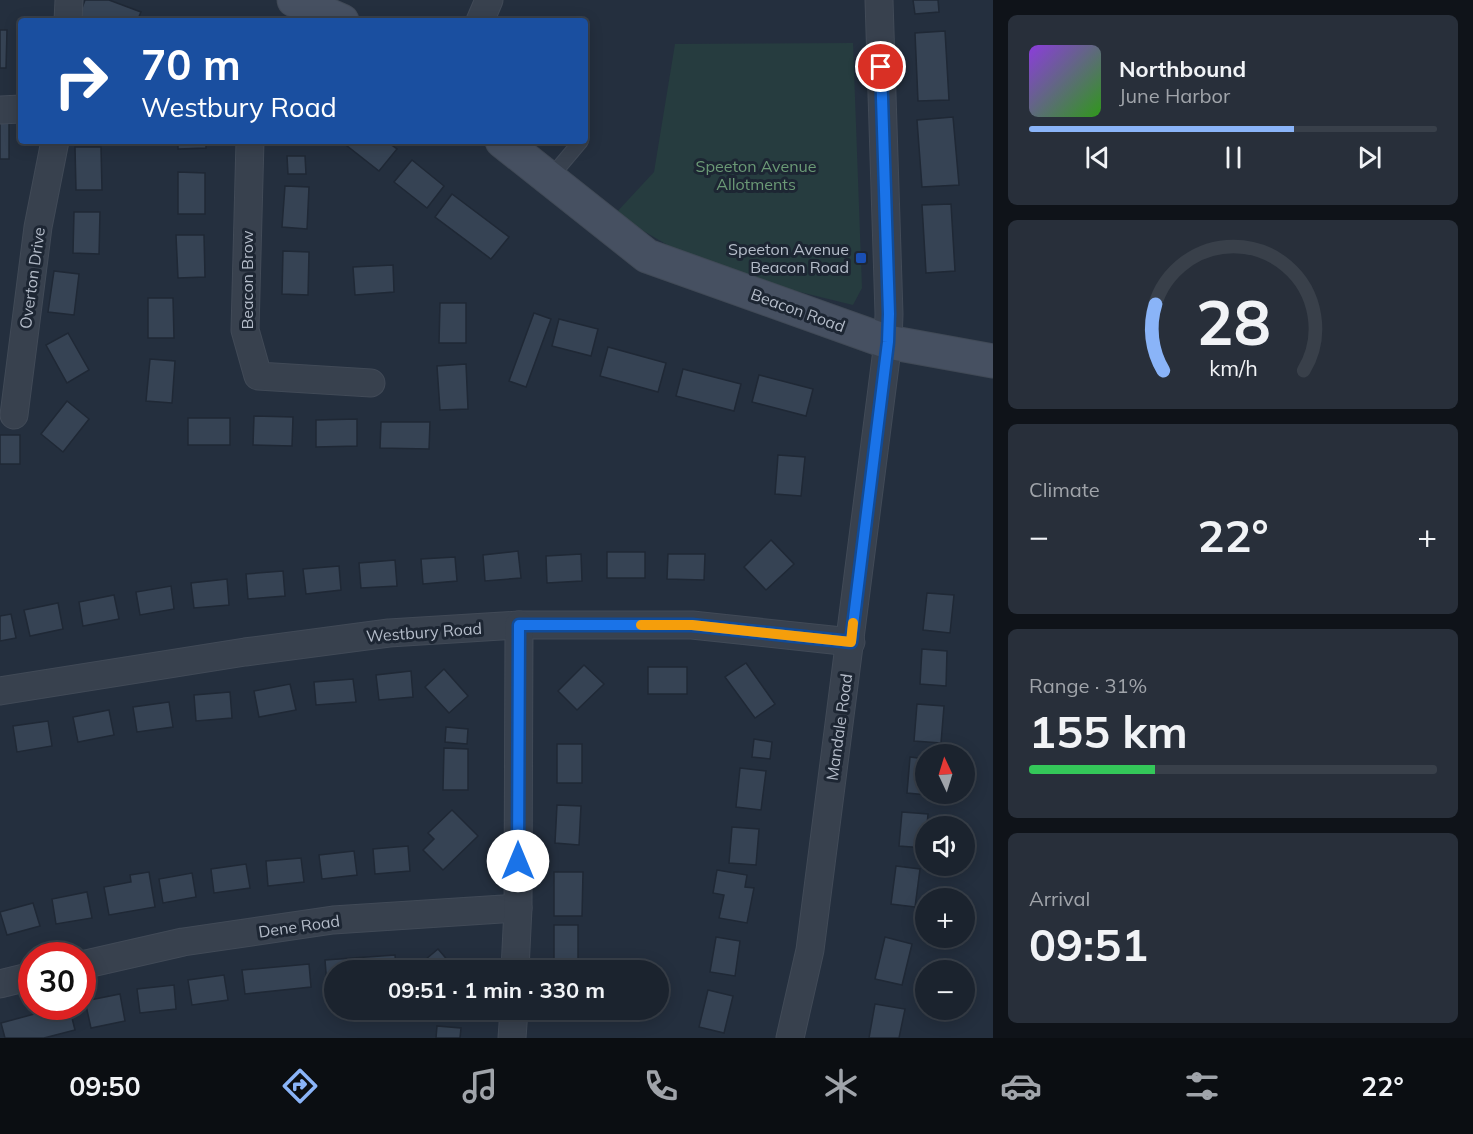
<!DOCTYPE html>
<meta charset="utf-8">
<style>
:root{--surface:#1b232e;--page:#282f3a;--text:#f1f3f6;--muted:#a0a4aa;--line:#39404a;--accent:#8ab4f8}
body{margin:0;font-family:Mulish,sans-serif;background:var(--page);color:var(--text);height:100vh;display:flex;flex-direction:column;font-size:22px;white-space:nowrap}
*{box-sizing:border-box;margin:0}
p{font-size:20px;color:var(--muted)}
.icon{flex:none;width:33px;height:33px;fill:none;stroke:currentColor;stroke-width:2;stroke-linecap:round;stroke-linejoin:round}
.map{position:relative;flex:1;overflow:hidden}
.drawer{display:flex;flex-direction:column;gap:15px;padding:15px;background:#0f1319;width:480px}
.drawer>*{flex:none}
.hud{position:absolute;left:18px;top:18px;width:570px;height:126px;border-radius:6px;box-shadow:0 3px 15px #0003,0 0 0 2px var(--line);background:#1a4fa0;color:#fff;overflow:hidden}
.needle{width:39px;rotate:356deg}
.buttons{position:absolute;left:915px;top:744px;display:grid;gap:12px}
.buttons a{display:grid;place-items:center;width:60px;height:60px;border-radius:50%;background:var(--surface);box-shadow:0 3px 15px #0003,0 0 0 2px var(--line);font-size:30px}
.speed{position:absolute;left:18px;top:942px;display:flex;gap:12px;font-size:30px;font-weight:700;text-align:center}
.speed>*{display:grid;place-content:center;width:78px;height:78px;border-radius:50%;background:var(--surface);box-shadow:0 3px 15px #0003,0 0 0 2px var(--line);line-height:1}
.speed .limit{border:9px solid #d22;background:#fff;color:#111}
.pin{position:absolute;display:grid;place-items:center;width:51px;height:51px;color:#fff;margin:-26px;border:3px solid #fff;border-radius:50%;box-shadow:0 2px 6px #0007}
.me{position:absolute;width:66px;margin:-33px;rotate:0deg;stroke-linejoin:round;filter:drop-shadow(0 0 4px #0008)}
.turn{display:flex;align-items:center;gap:21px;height:126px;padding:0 24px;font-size:27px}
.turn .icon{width:78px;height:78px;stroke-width:2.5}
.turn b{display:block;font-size:42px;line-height:51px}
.big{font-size:45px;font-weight:700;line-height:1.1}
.drawer .card{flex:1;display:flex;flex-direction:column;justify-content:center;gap:9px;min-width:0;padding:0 21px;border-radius:9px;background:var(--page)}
.drawer .dial{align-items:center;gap:0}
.dial svg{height:156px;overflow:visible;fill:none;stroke:var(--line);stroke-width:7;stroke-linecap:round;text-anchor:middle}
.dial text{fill:var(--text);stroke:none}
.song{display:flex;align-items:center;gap:18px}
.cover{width:72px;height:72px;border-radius:9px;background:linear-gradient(135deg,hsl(270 70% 55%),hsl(110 70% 35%))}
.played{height:6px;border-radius:3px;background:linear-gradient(90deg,var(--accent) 65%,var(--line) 65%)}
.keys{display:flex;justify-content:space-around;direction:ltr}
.heat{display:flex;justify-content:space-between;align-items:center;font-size:33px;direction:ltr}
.charge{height:9px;border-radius:4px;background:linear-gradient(90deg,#34c759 31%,var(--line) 0)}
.trip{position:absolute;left:324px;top:960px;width:345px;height:60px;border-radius:30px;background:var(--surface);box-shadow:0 3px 15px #0003,0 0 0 2px var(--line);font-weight:700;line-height:60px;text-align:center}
.tabs{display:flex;height:96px;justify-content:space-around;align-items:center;background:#0b0e12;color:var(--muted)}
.tabs .icon{width:42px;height:42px}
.tabs .current{color:var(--accent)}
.tabs b{font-size:27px;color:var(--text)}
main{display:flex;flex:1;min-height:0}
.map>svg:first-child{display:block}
.green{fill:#263c3f}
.building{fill:#364354;stroke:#1f2835;stroke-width:1.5}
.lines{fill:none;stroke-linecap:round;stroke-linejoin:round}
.lane-casing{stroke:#414a57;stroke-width:16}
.street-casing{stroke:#414a57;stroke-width:29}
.secondary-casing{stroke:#414a57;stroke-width:35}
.lane{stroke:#38414e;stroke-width:14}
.street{stroke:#38414e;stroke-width:27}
.secondary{stroke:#465061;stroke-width:33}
.route-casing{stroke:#114b97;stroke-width:15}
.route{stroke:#1a73e8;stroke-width:10}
.slow{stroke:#f59e0b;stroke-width:10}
.transit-dot{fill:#1a4fb4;stroke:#1d2633;stroke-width:2}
.labels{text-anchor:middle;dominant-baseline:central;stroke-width:6;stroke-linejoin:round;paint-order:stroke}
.park-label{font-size:16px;fill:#6b9a76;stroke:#1d2633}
.poi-label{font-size:16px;fill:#b4bcc9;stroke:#1d2633;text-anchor:end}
.street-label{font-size:16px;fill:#b4bcc9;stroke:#1d2633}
</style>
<main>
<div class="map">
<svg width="993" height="1038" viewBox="0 0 993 1038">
<rect width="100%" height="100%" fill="#242f3e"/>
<polygon class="green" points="853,43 862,288 853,305 730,275 691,259 615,214 654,172 675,44"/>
<g class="building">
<polygon points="85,0 109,0 141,12 137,21 83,21 78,19"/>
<polygon points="913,0 938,0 939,12 915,14"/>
<polygon points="0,30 7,30 6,68 0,68"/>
<polygon points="945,31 949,100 918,101 915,33"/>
<polygon points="953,117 959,185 922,187 917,120"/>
<rect x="0" y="121" width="9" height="38"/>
<polygon points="178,141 206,141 206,148 178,149"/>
<polygon points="349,141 386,141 397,149 379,171 346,145"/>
<polygon points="75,147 101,147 102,190 76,190"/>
<polygon points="287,156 305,156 306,174 288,174"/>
<polygon points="412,160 444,186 427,208 394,182"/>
<polygon points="178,172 205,173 205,214 178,214"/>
<polygon points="285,186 309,187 307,229 282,227"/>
<polygon points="452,194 509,237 491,259 435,217"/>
<polygon points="951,204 955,271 926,273 922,205"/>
<polygon points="74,212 100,212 99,254 73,253"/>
<polygon points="176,235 204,235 205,277 178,278"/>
<polygon points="283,251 309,252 308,295 282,294"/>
<polygon points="393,265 394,292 355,295 353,267"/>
<polygon points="54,271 79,274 74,315 48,312"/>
<polygon points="148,298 173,298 174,338 148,338"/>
<polygon points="440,303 466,303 466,343 439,343"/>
<polygon points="534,313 551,319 526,387 509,381"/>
<polygon points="559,319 598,329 591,356 552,346"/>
<polygon points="68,333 89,370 67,383 46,345"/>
<polygon points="608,347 666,363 658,392 600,376"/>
<polygon points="150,359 175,361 172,403 146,401"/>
<polygon points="466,364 468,409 440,410 437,366"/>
<polygon points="683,369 741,384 734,411 676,396"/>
<polygon points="759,375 813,389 806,416 752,402"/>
<polygon points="67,401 89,419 63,452 41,434"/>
<polygon points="254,416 293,417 292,446 253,445"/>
<rect x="188" y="418" width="42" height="27"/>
<polygon points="357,419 357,446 316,447 316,420"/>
<polygon points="381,422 430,422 429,449 380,448"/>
<rect x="0" y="435" width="20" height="29"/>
<polygon points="778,455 805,457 801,496 775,494"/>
<polygon points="771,540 794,564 766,590 744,567"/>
<polygon points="518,551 521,578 485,581 483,555"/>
<rect x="607" y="552" width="38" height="26"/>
<polygon points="581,554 582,581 547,583 546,556"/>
<polygon points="668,554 705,554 704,580 667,579"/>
<polygon points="455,557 457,581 423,584 421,559"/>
<polygon points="395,560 397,586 361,588 359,563"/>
<polygon points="339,566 341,590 306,594 303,569"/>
<polygon points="283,571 285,596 248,599 246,574"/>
<polygon points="227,579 229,605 194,608 191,583"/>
<polygon points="171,586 174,609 140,615 136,592"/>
<polygon points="927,593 954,595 950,633 923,630"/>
<polygon points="114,595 119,619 83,626 79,602"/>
<polygon points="58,603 63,629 30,636 24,610"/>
<polygon points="11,614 16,638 0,641 0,616"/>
<polygon points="922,649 947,651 946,686 920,684"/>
<polygon points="746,663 775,704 755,718 725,677"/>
<polygon points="584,665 604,684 577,710 558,691"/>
<rect x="648" y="667" width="39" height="27"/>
<polygon points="444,669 468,696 449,713 425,687"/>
<polygon points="411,671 413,697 379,700 376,675"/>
<polygon points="353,679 356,702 316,705 314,682"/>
<polygon points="290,684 296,710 259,717 254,691"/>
<polygon points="230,692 232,718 196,721 194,695"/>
<polygon points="169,702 173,727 137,732 133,707"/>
<polygon points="917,704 944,706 941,743 914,741"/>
<polygon points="109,710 114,735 78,742 73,717"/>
<polygon points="48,721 52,746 17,752 13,726"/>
<polygon points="446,727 468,729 467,744 445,742"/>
<polygon points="754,739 772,742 770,759 752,757"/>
<rect x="557" y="744" width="25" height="39"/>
<polygon points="444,748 468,749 468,790 443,790"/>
<polygon points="910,757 926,759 926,794 940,794 939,796 907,793"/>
<polygon points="740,768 766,771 761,810 736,807"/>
<polygon points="557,805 581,806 579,845 555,843"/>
<polygon points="452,810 478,836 443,870 423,850 434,839 428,833"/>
<polygon points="902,812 928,814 925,848 899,846"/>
<polygon points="732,827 759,829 756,865 729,863"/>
<polygon points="408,846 410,871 375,874 373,849"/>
<polygon points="354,851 357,875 322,879 319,855"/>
<polygon points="301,858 304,882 268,886 266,861"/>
<polygon points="246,864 250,888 214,893 211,869"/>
<polygon points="896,866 920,869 915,907 891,904"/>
<polygon points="717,870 747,875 745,887 754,888 747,923 719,918 724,895 713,893"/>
<polygon points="149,872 155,907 109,915 104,887 131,882 130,875"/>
<polygon points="554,872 583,872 582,916 554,916"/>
<polygon points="192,873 196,897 163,903 159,879"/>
<polygon points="87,892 92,918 56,924 52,899"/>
<polygon points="33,903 40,926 7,935 0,912"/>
<rect x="554" y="925" width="24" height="37"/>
<polygon points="716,937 740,941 735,976 710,972"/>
<polygon points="885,937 912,944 902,985 875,979"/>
<polygon points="438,949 456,970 424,970 419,965"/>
<polygon points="395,955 396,970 334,970 334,985 327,985 325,960"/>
<polygon points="309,964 311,987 245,994 242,970"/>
<polygon points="224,975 228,1000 192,1005 188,980"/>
<polygon points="174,985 176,1009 140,1013 137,989"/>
<polygon points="708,990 733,996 724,1033 699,1027"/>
<polygon points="120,994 125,1021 91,1028 85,1001"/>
<polygon points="875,1004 905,1009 899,1038 869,1038"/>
<polygon points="64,1006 69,1006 75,1030 44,1038 5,1038 1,1023"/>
<polygon points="550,1010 575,1010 574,1018 550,1017"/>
<polygon points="437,1026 461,1028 460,1038 436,1038"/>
</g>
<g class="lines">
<defs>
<polyline id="lane" points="549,179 581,141"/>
<g id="street">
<polyline points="68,21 69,0"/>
<polyline points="480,21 489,0"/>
<polyline points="0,110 21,109"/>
<polyline points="250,141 245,330 258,376 371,383"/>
<polyline points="14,415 38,227 55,141"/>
<polyline points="0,691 245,652 389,633 519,625 692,625 851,642"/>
<polyline points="82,965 183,942 333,920 518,908"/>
<polyline points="515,970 518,908 519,625"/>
<polyline points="0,984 32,976"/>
<polyline points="512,1038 514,1010"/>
<polyline points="790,1038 810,950 888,342 889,314 879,0"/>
</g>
<g id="secondary">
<polyline points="294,0 342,21"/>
<polyline points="502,141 647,256 888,342 993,361"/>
</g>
</defs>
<use href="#lane" class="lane-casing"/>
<use href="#street" class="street-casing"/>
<use href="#secondary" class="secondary-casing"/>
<use href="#lane" class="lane"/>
<use href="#street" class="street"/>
<use href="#secondary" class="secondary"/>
</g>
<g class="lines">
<defs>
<polyline id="route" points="518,861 519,625 692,625 851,642 888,342 889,314 881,67"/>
</defs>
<use href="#route" class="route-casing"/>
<use href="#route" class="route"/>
<polyline class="slow" points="641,625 692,625 851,642 853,623"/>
</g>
<rect class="transit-dot" x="855" y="252" width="12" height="12" rx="3"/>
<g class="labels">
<g class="park-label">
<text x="756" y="166">Speeton Avenue<tspan x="756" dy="18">Allotments</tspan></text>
</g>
<g class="poi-label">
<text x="849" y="249">Speeton Avenue<tspan x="849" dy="18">Beacon Road</tspan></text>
</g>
<g class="street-label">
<text transform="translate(32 278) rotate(-82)">Overton Drive</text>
<text transform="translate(247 280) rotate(-90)">Beacon Brow</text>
<text transform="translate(798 310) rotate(20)">Beacon Road</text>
<text transform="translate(424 632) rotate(-4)">Westbury Road</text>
<text transform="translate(839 727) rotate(-82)">Mandale Road</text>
<text transform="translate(299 926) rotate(-8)">Dene Road</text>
</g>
</g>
</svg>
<div class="buttons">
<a><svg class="needle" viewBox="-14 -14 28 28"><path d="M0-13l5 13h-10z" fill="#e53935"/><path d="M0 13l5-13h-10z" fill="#a0a4aa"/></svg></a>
<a><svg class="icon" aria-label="sound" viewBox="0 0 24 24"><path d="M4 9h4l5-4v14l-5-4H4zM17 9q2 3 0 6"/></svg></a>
<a>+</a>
<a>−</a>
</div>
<div class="speed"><div class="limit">30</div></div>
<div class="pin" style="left:881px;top:67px;background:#d93025"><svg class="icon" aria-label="arrive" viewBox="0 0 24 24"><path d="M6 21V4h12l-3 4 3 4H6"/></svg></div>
<svg class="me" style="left:518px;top:861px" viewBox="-20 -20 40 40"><circle r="19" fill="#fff"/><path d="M0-13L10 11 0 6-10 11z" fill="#1a73e8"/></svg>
<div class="trip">09:51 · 1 min · 330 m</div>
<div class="hud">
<div class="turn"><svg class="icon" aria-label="right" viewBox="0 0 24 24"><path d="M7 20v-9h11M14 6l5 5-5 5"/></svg><div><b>70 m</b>Westbury Road</div></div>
</div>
</div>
<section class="drawer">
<div class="card">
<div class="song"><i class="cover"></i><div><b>Northbound</b><p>June Harbor</p></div></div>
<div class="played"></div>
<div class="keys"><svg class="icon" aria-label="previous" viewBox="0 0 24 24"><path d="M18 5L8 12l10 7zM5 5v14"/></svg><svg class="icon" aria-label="pause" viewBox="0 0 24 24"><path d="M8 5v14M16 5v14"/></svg><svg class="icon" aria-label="next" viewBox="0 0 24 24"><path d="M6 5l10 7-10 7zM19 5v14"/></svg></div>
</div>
<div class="card dial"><svg viewBox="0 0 100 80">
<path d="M14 69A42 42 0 1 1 86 69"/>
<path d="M14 69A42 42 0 0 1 10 35" stroke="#8ab4f8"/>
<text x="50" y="56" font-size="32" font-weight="700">28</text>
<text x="50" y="72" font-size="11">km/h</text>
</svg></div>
<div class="card"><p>Climate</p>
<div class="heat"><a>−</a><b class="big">22°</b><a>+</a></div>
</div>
<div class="card"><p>Range · 31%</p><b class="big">155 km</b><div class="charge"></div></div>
<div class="card"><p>Arrival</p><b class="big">09:51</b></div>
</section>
</main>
<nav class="tabs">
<b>09:50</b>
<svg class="icon current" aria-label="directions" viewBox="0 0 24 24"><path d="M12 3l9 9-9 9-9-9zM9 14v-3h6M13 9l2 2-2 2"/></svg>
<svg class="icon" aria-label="music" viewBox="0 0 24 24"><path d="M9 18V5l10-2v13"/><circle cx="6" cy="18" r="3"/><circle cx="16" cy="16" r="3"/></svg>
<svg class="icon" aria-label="phone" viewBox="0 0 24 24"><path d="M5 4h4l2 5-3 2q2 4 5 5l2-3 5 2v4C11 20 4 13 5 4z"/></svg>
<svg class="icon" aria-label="climate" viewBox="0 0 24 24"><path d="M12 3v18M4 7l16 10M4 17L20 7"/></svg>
<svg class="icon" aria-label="car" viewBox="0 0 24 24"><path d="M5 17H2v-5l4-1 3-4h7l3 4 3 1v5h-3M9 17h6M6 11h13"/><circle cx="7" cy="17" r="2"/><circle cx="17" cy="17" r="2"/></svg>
<svg class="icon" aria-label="filters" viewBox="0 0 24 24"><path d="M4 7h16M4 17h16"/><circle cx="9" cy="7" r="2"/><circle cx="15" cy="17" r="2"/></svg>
<b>22°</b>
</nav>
